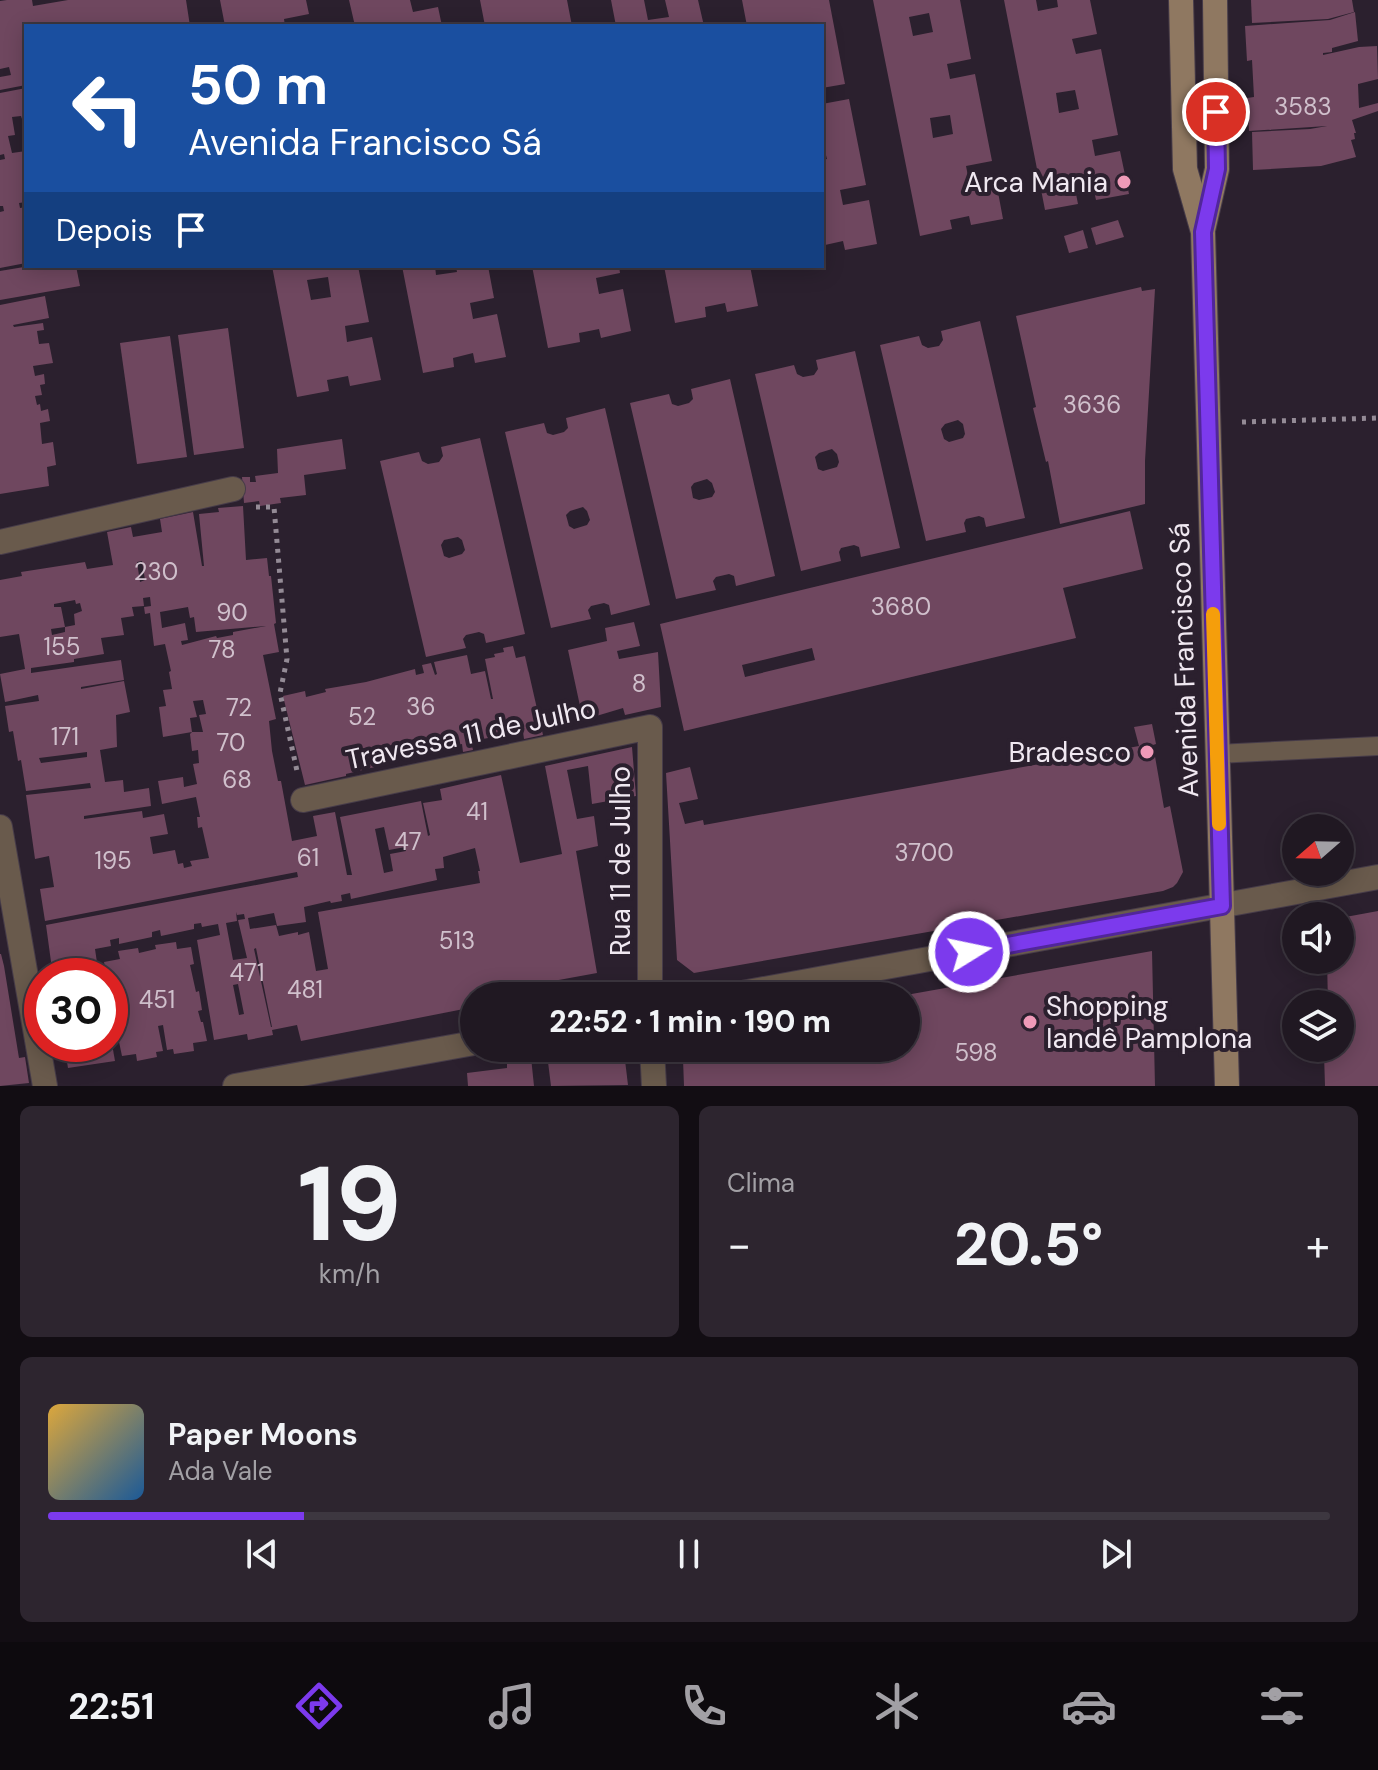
<!DOCTYPE html>
<html lang="pt">
<meta charset="utf-8">
<style>
:root{--surface:#201822;--page:#2d252f;--text:#f1f3f6;--muted:#a2a0a5;--line:#3d3740;--accent:#7c3aed}
body{margin:0;font-family:"DM Sans",sans-serif;background:var(--page);color:var(--text);height:100vh;display:flex;flex-direction:column;font-size:30px;white-space:nowrap}
*{box-sizing:border-box;margin:0}
p{font-size:26px;color:var(--muted)}
.icon{flex:none;width:44px;height:44px;fill:none;stroke:currentColor;stroke-width:2;stroke-linecap:round;stroke-linejoin:round}
.map{position:relative;height:1086px;overflow:hidden}
.drawer{display:flex;flex-direction:column;gap:20px;padding:20px;background:#120d13;flex:1}
.drawer>*{flex:none}
.banner{position:absolute;left:24px;top:24px;width:800px;height:244px;border-radius:0px;box-shadow:0 4px 20px #0003,0 0 0 2px var(--line);background:#1a4fa0;color:#fff;overflow:hidden}
.needle{width:52px;rotate:250deg}
.controls{position:absolute;left:1282px;top:814px;display:grid;gap:16px}
.controls a{display:grid;place-items:center;width:72px;height:72px;border-radius:50%;background:var(--surface);box-shadow:0 4px 20px #0003,0 0 0 2px var(--line);font-size:40px}
.speed{position:absolute;left:24px;top:958px;display:flex;gap:16px;font-size:40px;font-weight:700;text-align:center}
.speed>*{display:grid;place-content:center;width:104px;height:104px;border-radius:50%;background:var(--surface);box-shadow:0 4px 20px #0003,0 0 0 2px var(--line);line-height:1}
.speed .limit{border:12px solid #d22;background:#fff;color:#111}
.pin{position:absolute;display:grid;place-items:center;width:68px;height:68px;color:#fff;margin:-34px;border:4px solid #fff;border-radius:50%;box-shadow:0 2px 8px #0007}
.me{position:absolute;width:88px;margin:-44px;rotate:80deg;stroke-linejoin:round;filter:drop-shadow(0 0 6px #0008)}
.turn{display:flex;align-items:center;gap:28px;height:168px;padding:0 32px;font-size:36px}
.turn .icon{width:104px;height:104px;stroke-width:2.5}
.turn b{display:block;font-size:56px;line-height:68px}
.then{display:flex;align-items:center;height:76px;padding:0 32px;background:#0003;gap:16px;font-size:30px}
.big{font-size:60px;font-weight:800;line-height:1.1}
.drawer .widget{flex:1;display:flex;flex-direction:column;justify-content:center;gap:12px;min-width:0;padding:0 28px;border-radius:12px;background:var(--page)}
.drawer .dial{align-items:center;gap:0}
.dial b{font-size:104px;line-height:1}
.song{display:flex;align-items:center;gap:24px}
.cover{width:96px;height:96px;border-radius:12px;background:linear-gradient(135deg,hsl(40 70% 55%),hsl(210 70% 35%))}
.played{height:8px;border-radius:4px;background:linear-gradient(90deg,var(--accent) 20%,var(--line) 20%)}
.keys{display:flex;justify-content:space-around;direction:ltr}
.heat{display:flex;justify-content:space-between;align-items:center;font-size:44px;direction:ltr}
.drawer .tiles{flex:1;display:grid;gap:20px;grid-template-columns:1fr 1fr}
.widget:last-child{grid-column:span 2}
.trip{position:absolute;left:460px;top:982px;width:460px;height:80px;border-radius:40px;background:var(--surface);box-shadow:0 4px 20px #0003,0 0 0 2px var(--line);font-weight:800;line-height:80px;text-align:center}
.menu{display:flex;height:128px;justify-content:space-around;align-items:center;background:#0d0a0e;color:var(--muted)}
.menu .icon{width:56px;height:56px}
.menu .selected{color:var(--accent)}
.menu b{font-size:36px;color:var(--text)}
.map>svg:first-child{display:block}
.building{fill:#6f475f;fill-rule:evenodd}
.lines{fill:none;stroke-linecap:round;stroke-linejoin:round}
.lane-casing{stroke:#473c49;stroke-width:20}
.street-casing{stroke:#473c49;stroke-width:26}
.secondary-casing{stroke:#473c49;stroke-width:26}
.path{stroke:#948b96;stroke-width:5;stroke-dasharray:4 6;stroke-linecap:butt}
.lane{stroke:#695a4c;stroke-width:18}
.street{stroke:#695a4c;stroke-width:24}
.secondary{stroke:#8f7861;stroke-width:24}
.route-casing{stroke:#51269a;stroke-width:20}
.route{stroke:#7c3aed;stroke-width:14}
.slow{stroke:#f59e0b;stroke-width:14}
.poi-dot{fill:#ef9ab8;stroke:#2b202e;stroke-width:3}
.labels{text-anchor:middle;dominant-baseline:central;stroke-width:8;stroke-linejoin:round;paint-order:stroke}
.number-label{font-size:24px;fill:#d0c0cc}
.poi-label{font-size:28px;fill:#f0e8f1;stroke:#2b202e;text-anchor:end}
.street-label{font-size:28px;fill:#f0e8f1;stroke:#2b202e}
</style>
<div class="map">
<svg width="1378" height="1086" viewBox="0 0 1378 1086">
<rect width="100%" height="100%" fill="#2b202e"/>
<g class="building">
<polygon points="7,0 32,0 33,6 68,0 186,0 190,26 26,26 26,85 0,90 0,77 11,75 9,67 0,69 0,1"/>
<polygon points="220,0 306,0 309,14 284,19 285,26 225,26"/>
<polygon points="349,0 410,0 413,12 438,7 442,26 355,26"/>
<polygon points="480,0 567,0 572,26 540,26 539,22 519,26 485,26"/>
<polygon points="611,0 644,0 648,20 669,17 665,0 698,0 704,26 616,26"/>
<polygon points="742,0 829,0 845,84 822,88 822,26 747,26"/>
<path d="M873,0H960L971,59L947,64L950,79L975,74L992,161L966,166L969,181L995,176L1003,219L971,225L969,216L950,220L952,229L920,236ZM929,13L933,32L913,36L909,17ZM950,115L953,134L933,138L930,118Z"/>
<path d="M1004,0H1036L1038,11L1058,7L1057,0H1090L1097,34L1072,39L1076,54L1101,49L1118,135L1092,140L1095,156L1120,151L1129,194L1096,200L1094,191L1076,194L1078,204L1045,210ZM1075,90L1079,109L1059,113L1056,93Z"/>
<polygon points="1251,0 1352,0 1354,12 1328,19 1252,23"/>
<polygon points="1355,12 1358,41 1332,48 1332,52 1323,53 1323,55 1359,47 1377,46 1378,79 1358,84 1359,108 1378,103 1378,111 1352,120 1356,133 1354,133 1355,139 1351,140 1356,157 1321,166 1253,170 1252,132 1310,129 1327,126 1249,131 1247,98 1254,97 1252,60 1247,61 1245,26 1330,20"/>
<polygon points="26,88 26,118 22,119 21,116 12,117 15,135 8,136 12,153 26,151 26,202 19,203 20,208 26,207 26,263 0,268 0,212 4,211 3,206 0,206 0,160 5,159 4,154 0,155 0,93"/>
<polygon points="849,99 866,185 840,190 843,205 869,200 877,244 845,250 843,241 825,245 826,254 822,255 822,160 827,159 822,140 822,104"/>
<polygon points="1118,220 1124,237 1096,245 1091,228"/>
<polygon points="1083,230 1088,248 1069,253 1064,236"/>
<polygon points="30,266 76,266 80,286 0,300 0,271"/>
<path d="M272,266H358L369,322L345,326L347,342L372,337L381,380L350,386L348,376L327,380L329,391L297,397ZM328,277L331,297L311,300L307,280Z"/>
<polygon points="402,266 435,266 436,275 457,272 456,266 488,266 494,298 470,303 473,319 497,314 506,357 475,363 473,353 453,358 454,367 423,373"/>
<polygon points="532,266 619,266 620,273 596,278 599,294 623,289 631,331 601,338 599,329 579,333 580,342 548,348"/>
<polygon points="664,266 725,266 725,268 750,266 758,306 727,312 725,303 705,307 706,317 675,323"/>
<polygon points="1141,287 1142,291 1155,289 1145,461 1145,504 1060,524 1048,461 1046,462 1033,408 1036,407 1016,316"/>
<polygon points="45,296 49,318 13,325 14,327 43,323 44,330 37,331 39,344 49,343 53,363 33,366 35,376 44,374 45,384 40,385 42,395 35,396 37,405 40,404 41,411 48,409 50,421 40,423 42,444 53,442 56,465 47,467 49,486 0,494 0,305"/>
<path d="M980,321L1025,518L986,527L984,518L979,516L966,519L964,523L966,532L926,541L880,345L919,336L922,345L928,348L939,346L943,340L941,331ZM958,420L963,424L965,434L963,438L949,442L944,439L941,429L945,424Z"/>
<polygon points="228,328 244,448 194,455 178,335"/>
<polygon points="170,336 187,457 137,464 120,343"/>
<path d="M855,351L900,548L861,557L859,547L854,545L841,548L839,552L841,561L801,571L755,374L794,365L797,374L803,377L814,375L818,369L816,360ZM832,449L837,454L839,462L837,467L823,471L818,469L815,457L819,453Z"/>
<path d="M730,379L775,576L736,586L734,576L729,574L716,577L713,581L716,590L676,599L630,403L669,394L672,404L678,406L689,403L693,399L691,389ZM707,479L712,483L715,492L712,497L699,500L693,498L691,487L694,483Z"/>
<path d="M605,408L650,605L611,615L609,605L604,603L591,606L588,610L591,619L551,628L505,432L544,423L547,433L553,435L564,432L568,428L566,418ZM583,507L587,511L590,520L587,525L574,529L569,526L566,515L570,511Z"/>
<path d="M480,438L525,634L486,643L484,634L479,632L466,635L463,639L466,648L426,657L380,461L419,452L422,461L428,464L439,462L443,456L441,447ZM458,537L462,540L465,550L462,554L449,558L444,556L441,545L444,540Z"/>
<polygon points="342,439 346,469 304,475 306,495 280,498 281,503 260,506 259,501 244,503 242,477 250,477 250,482 256,482 255,476 278,473 277,449"/>
<path d="M243,506L246,560L267,558L269,576H271L276,623L274,624L279,652L263,655L276,719L269,721L272,751L278,781H281L292,841L317,836L313,816L335,812L347,875H352L340,817L421,801L428,836L430,835L423,803L442,800L440,789L501,775L520,863L562,854L545,766L632,747L636,796L592,804L588,766L567,770L577,819L594,816L598,846L576,851L597,973L471,996L474,1007L301,1041L297,1025L272,1030L273,1035L248,1040L247,1034L214,1040L197,940L220,935L218,924L202,927L201,923L194,924V929L161,936L160,930L152,932V937L119,944V938L110,940L111,946L95,949L99,976H69L68,966L52,969L46,925L298,877L297,872L45,921L40,889L54,887L49,856L35,859L26,795L91,788L90,783L26,791L21,760L18,761L13,731L9,732L5,706L39,701L38,695L5,702L0,674L25,669L19,634L0,637V580L22,576L21,572L85,562L87,569L113,565L107,532L131,527L133,537L162,532L160,519L193,512L202,566H204L199,514L219,512L218,508ZM142,561L145,580L140,582L137,562ZM150,597L151,606L144,607L145,614L150,613L154,646L165,644L171,671L169,672L172,689L163,690L166,706L159,707L163,737L192,732L190,734L192,751L198,750L199,763L193,764L197,784L184,787L183,777L158,781L162,804L196,797L200,817H197L198,828L202,827L209,858L190,861L192,866L184,868L183,863L178,864L175,850L153,854L150,837L168,834L164,814L143,818L142,811L84,819V816L151,806L149,788L124,792L123,780L105,782L100,750L117,747L116,715L130,712L124,681L81,689V687L124,680L121,660L31,673V668L74,662V659L104,654L101,638L124,635L121,618L134,616L132,607L144,606L143,598ZM75,600L76,604L80,603L82,611L74,614L75,625L65,627L61,607H54V604ZM188,607L190,618L194,617L196,632L266,626L233,632V635L217,638L216,636L182,645L181,641L188,640L185,623L162,628L160,612ZM65,627V632L52,635L51,629ZM203,700L206,714L199,715L203,732H192L190,718L197,717L193,701ZM87,752V757L41,763L39,758ZM384,827L389,850L405,847L406,851L390,854L393,871L384,873L375,829ZM475,848L480,871H478L480,883L318,912L328,969L316,971L309,932L298,935V932L279,936L276,925L250,929L248,918L274,913L277,926L306,922L304,907L330,901L331,903L342,901L341,895L350,893L351,899L437,880L435,869L444,868L443,857ZM236,912L237,915L244,914L245,919L238,920L247,958L233,960L226,923L237,921ZM256,948L272,1027H271L254,949ZM238,984L244,1014L239,1015L233,985Z"/>
<path d="M1130,511L1143,569L1063,588L1076,638L684,731L660,624ZM812,648L815,660L745,677L742,665Z"/>
<polygon points="634,622 640,646 617,651 619,659 658,652 661,707 625,715 623,708 583,720 568,650 607,641 605,628"/>
<polygon points="513,646 516,658 525,656 543,735 524,739 523,732 471,741 473,750 463,752 462,744 421,752 418,738 380,748 383,765 346,774 346,776 305,785 283,696 305,691 306,697 326,692 325,689 366,682 415,669 416,675 424,673 422,665 431,663 435,675 437,674 434,662 467,655 471,674 485,671 491,699 493,699 485,659 495,657 494,654 504,652 503,648"/>
<polygon points="1152,724 1156,744 1153,745 1164,808 1170,806 1183,872 1177,883 1173,887 1163,891 694,973 677,960 666,773 690,767 698,799 679,803 685,824 703,820 704,825 1139,746 1134,727"/>
<polygon points="1378,911 1378,1086 1325,1086 1324,1054 1329,1054 1329,1048 1340,1048 1340,1004 1328,1004 1327,960 1340,960 1340,918"/>
<polygon points="176,942 177,949 191,947 194,964 190,965 196,992 199,991 202,1010 198,1011 201,1022 203,1022 207,1041 193,1043 194,1051 174,1054 173,1049 167,1050 163,1025 158,1026 163,1051 156,1052 157,1057 137,1061 136,1054 122,1056 118,1037 121,1036 119,1025 116,1026 112,1006 116,1005 111,980 110,976 107,976 104,962 120,959 118,951 138,948 139,953 156,949 155,945"/>
<polygon points="1152,951 1155,1086 684,1086 683,1059 689,1048 906,1048 906,995"/>
<polygon points="0,954 1,954 4,966 19,1058 25,1057 29,1083 0,1086"/>
<polygon points="64,1044 112,1044 115,1061 68,1068"/>
<polygon points="624,1052 628,1085 551,1086 548,1062"/>
<polygon points="531,1057 534,1086 468,1086 467,1073 507,1068 507,1061"/>
</g>
<g class="lines">
<defs>
<polyline id="lane" points="1217,754 1378,746"/>
<g id="street">
<polyline points="0,542 233,489"/>
<polyline points="303,800 650,727 650,996"/>
<polyline points="0,827 45,1086"/>
<polyline points="726,996 1378,877"/>
<polyline points="652,1048 654,1086"/>
<polyline points="235,1086 474,1043"/>
</g>
<g id="secondary">
<polyline points="1181,0 1185,169 1203,232 1227,1086"/>
<polyline points="1203,230 1217,169 1215,0"/>
</g>
</defs>
<use href="#lane" class="lane-casing"/>
<use href="#street" class="street-casing"/>
<use href="#secondary" class="secondary-casing"/>
<g class="path">
<polyline points="1242,422 1378,418"/>
<polyline points="256,507 274,507 287,659 280,693 297,771"/>
</g>
<use href="#lane" class="lane"/>
<use href="#street" class="street"/>
<use href="#secondary" class="secondary"/>
</g>
<g class="lines">
<defs>
<polyline id="route" points="969,952 1222,906 1203,232 1217,169 1216,112"/>
</defs>
<use href="#route" class="route-casing"/>
<use href="#route" class="route"/>
<polyline class="slow" points="1213,614 1219,824"/>
</g>
<g class="poi-dot">
<circle cx="1124" cy="182" r="8"/>
<circle cx="1147" cy="752" r="8"/>
<circle cx="1030" cy="1022" r="8"/>
</g>
<g class="labels">
<g class="number-label">
<text x="1303" y="106">3583</text>
<text x="1092" y="404">3636</text>
<text x="156" y="571">230</text>
<text x="901" y="606">3680</text>
<text x="232" y="612">90</text>
<text x="62" y="646">155</text>
<text x="222" y="649">78</text>
<text x="639" y="683">8</text>
<text x="421" y="706">36</text>
<text x="239" y="707">72</text>
<text x="362" y="716">52</text>
<text x="65" y="736">171</text>
<text x="231" y="742">70</text>
<text x="237" y="779">68</text>
<text x="477" y="811">41</text>
<text x="408" y="841">47</text>
<text x="924" y="852">3700</text>
<text x="308" y="857">61</text>
<text x="113" y="860">195</text>
<text x="457" y="940">513</text>
<text x="247" y="972">471</text>
<text x="305" y="989">481</text>
<text x="157" y="999">451</text>
<text x="976" y="1052">598</text>
</g>
<g class="poi-label">
<text x="1108" y="182">Arca Mania</text>
<text x="1131" y="752">Bradesco</text>
<text x="1046" y="1006" text-anchor="start">Shopping<tspan x="1046" dy="32">Iandê Pamplona</tspan></text>
</g>
<g class="street-label">
<text transform="translate(1184 660) rotate(-92)">Avenida Francisco Sá</text>
<text transform="translate(471 734) rotate(-12)">Travessa 11 de Julho</text>
<text transform="translate(620 861) rotate(-90)">Rua 11 de Julho</text>
</g>
</g>
</svg>
<div class="controls">
<a><svg class="needle" viewBox="-14 -14 28 28"><path d="M0-13l5 13h-10z" fill="#e53935"/><path d="M0 13l5-13h-10z" fill="#a2a0a5"/></svg></a>
<a><svg class="icon" aria-label="sound" viewBox="0 0 24 24"><path d="M4 9h4l5-4v14l-5-4H4zM17 9q2 3 0 6"/></svg></a>
<a><svg class="icon" aria-label="layers" viewBox="0 0 24 24"><path d="M12 4l9 5-9 5-9-5zM3 14l9 5 9-5"/></svg></a>
</div>
<div class="speed"><div class="limit">30</div></div>
<div class="pin" style="left:1216px;top:112px;background:#d93025"><svg class="icon" aria-label="arrive" viewBox="0 0 24 24"><path d="M6 21V4h12l-3 4 3 4H6"/></svg></div>
<svg class="me" style="left:969px;top:952px" viewBox="-20 -20 40 40"><circle r="17" fill="#7c3aed" stroke="#fff" stroke-width="3"/><path d="M0-11L8 9 0 5-8 9z" fill="#fff"/></svg>
<div class="trip">22:52 · 1 min · 190 m</div>
<div class="banner">
<div class="turn"><svg class="icon" aria-label="left" viewBox="0 0 24 24"><path d="M17 20v-9H6M10 6l-5 5 5 5"/></svg><div><b>50 m</b>Avenida Francisco Sá</div></div>
<div class="then">Depois<svg class="icon" aria-label="arrive" viewBox="0 0 24 24"><path d="M6 21V4h12l-3 4 3 4H6"/></svg></div>
</div>
</div>
<section class="drawer">
<div class="tiles">
<div class="widget dial"><b>19</b><p>km/h</p></div>
<div class="widget"><p>Clima</p>
<div class="heat"><a>−</a><b class="big">20.5°</b><a>+</a></div>
</div>
<div class="widget">
<div class="song"><i class="cover"></i><div><b>Paper Moons</b><p>Ada Vale</p></div></div>
<div class="played"></div>
<div class="keys"><svg class="icon" aria-label="previous" viewBox="0 0 24 24"><path d="M18 5L8 12l10 7zM5 5v14"/></svg><svg class="icon" aria-label="pause" viewBox="0 0 24 24"><path d="M8 5v14M16 5v14"/></svg><svg class="icon" aria-label="next" viewBox="0 0 24 24"><path d="M6 5l10 7-10 7zM19 5v14"/></svg></div>
</div>
</div>
</section>
<nav class="menu">
<b>22:51</b>
<svg class="icon selected" aria-label="directions" viewBox="0 0 24 24"><path d="M12 3l9 9-9 9-9-9zM9 14v-3h6M13 9l2 2-2 2"/></svg>
<svg class="icon" aria-label="music" viewBox="0 0 24 24"><path d="M9 18V5l10-2v13"/><circle cx="6" cy="18" r="3"/><circle cx="16" cy="16" r="3"/></svg>
<svg class="icon" aria-label="phone" viewBox="0 0 24 24"><path d="M5 4h4l2 5-3 2q2 4 5 5l2-3 5 2v4C11 20 4 13 5 4z"/></svg>
<svg class="icon" aria-label="climate" viewBox="0 0 24 24"><path d="M12 3v18M4 7l16 10M4 17L20 7"/></svg>
<svg class="icon" aria-label="car" viewBox="0 0 24 24"><path d="M5 17H2v-5l4-1 3-4h7l3 4 3 1v5h-3M9 17h6M6 11h13"/><circle cx="7" cy="17" r="2"/><circle cx="17" cy="17" r="2"/></svg>
<svg class="icon" aria-label="filters" viewBox="0 0 24 24"><path d="M4 7h16M4 17h16"/><circle cx="9" cy="7" r="2"/><circle cx="15" cy="17" r="2"/></svg>
</nav>
